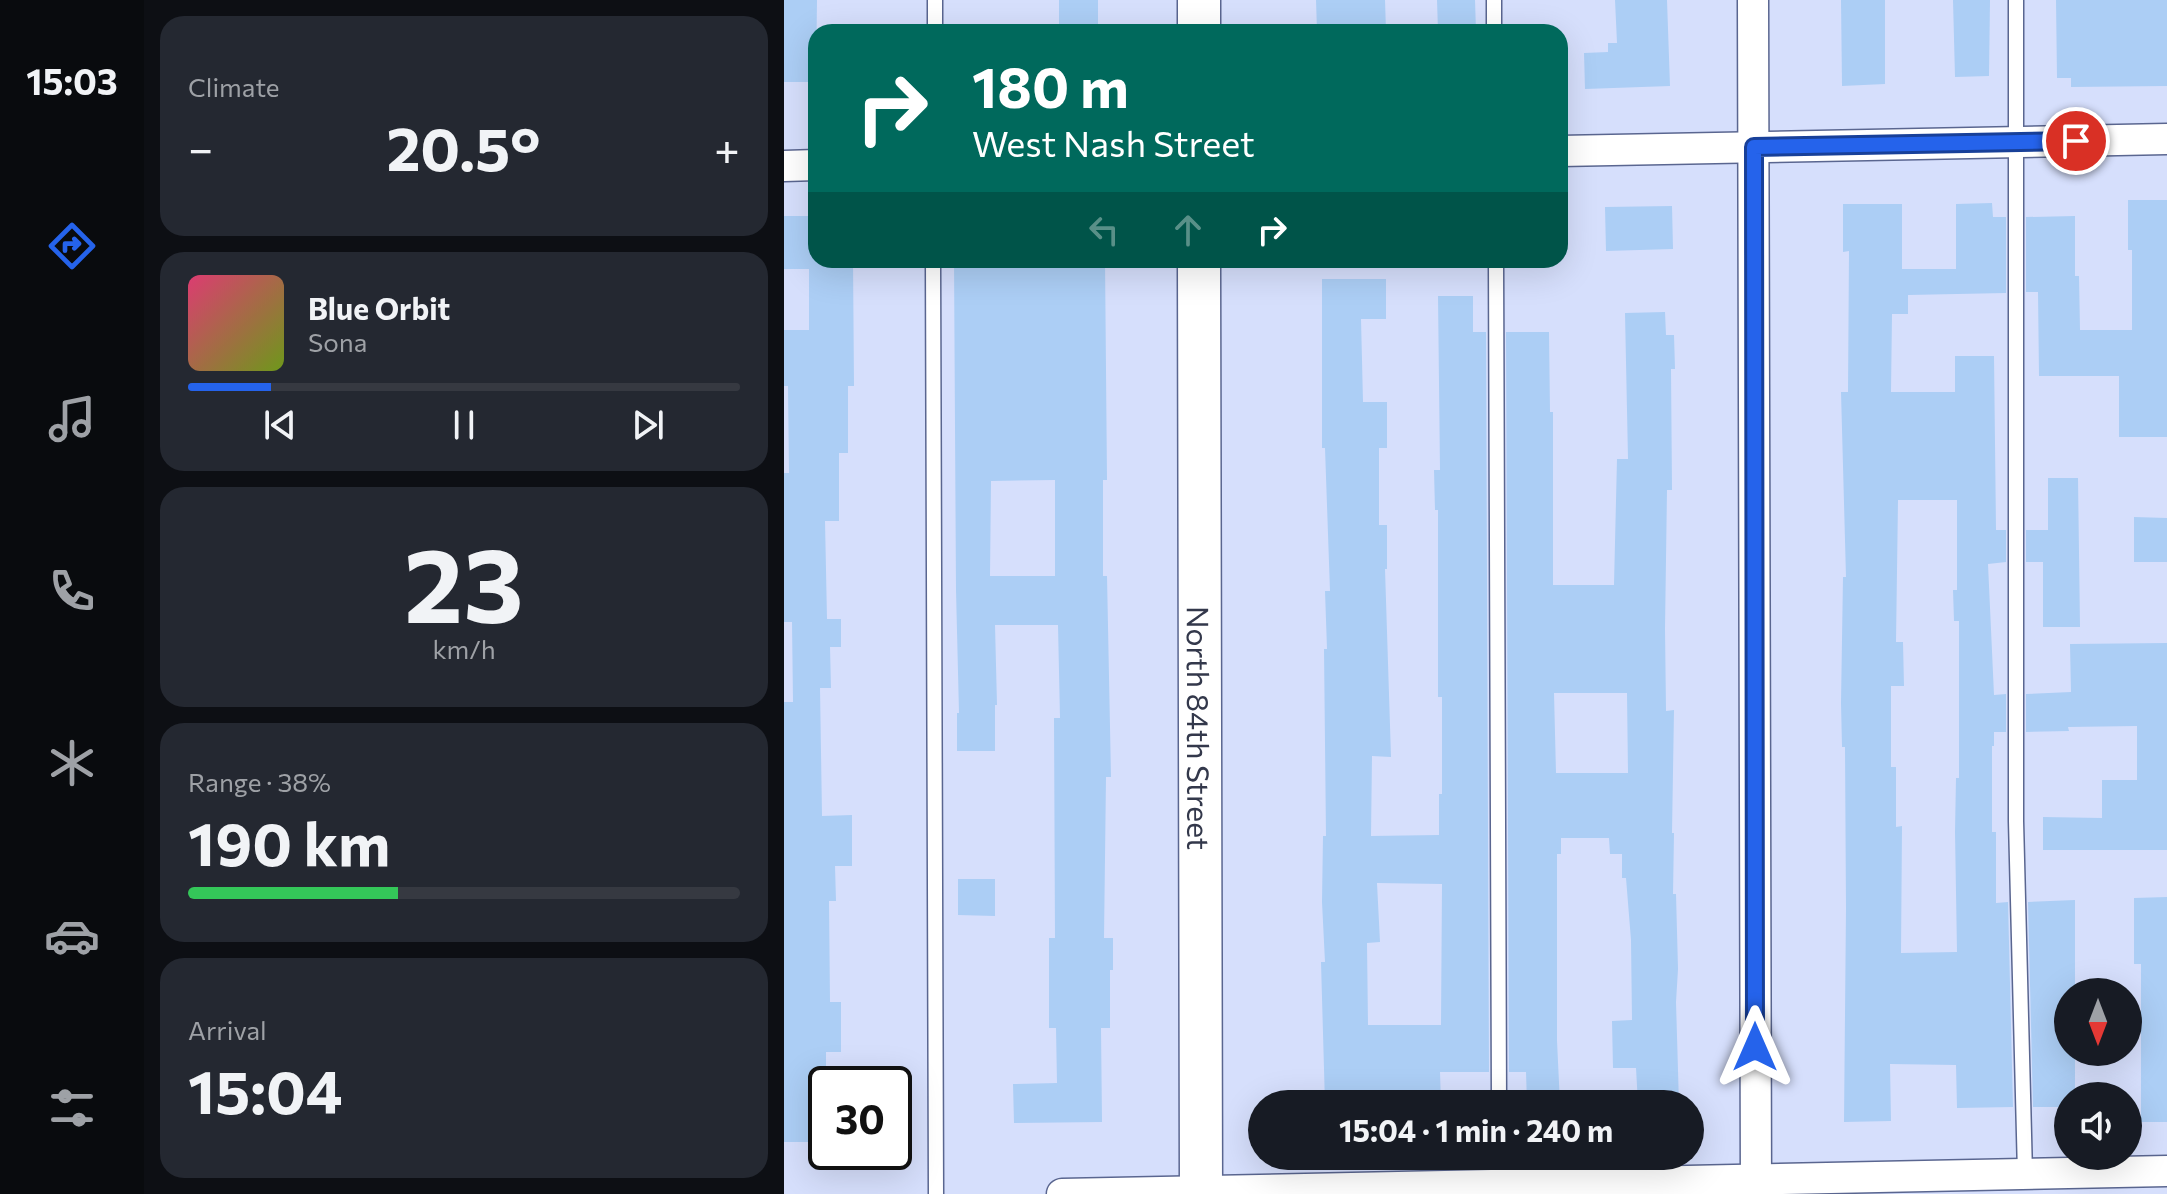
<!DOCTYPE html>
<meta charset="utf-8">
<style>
:root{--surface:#171b24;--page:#242831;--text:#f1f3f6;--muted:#9ea1a6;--line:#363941;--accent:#2563eb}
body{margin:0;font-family:Commissioner,sans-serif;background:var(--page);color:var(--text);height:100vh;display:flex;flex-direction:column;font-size:30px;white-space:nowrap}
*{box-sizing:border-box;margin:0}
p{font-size:26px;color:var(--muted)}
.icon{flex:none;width:44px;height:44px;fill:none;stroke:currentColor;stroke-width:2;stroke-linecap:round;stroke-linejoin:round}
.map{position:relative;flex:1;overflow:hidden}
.side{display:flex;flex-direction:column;gap:16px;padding:16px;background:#0d0f14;width:640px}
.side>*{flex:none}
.top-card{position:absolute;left:24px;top:24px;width:760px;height:244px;border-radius:24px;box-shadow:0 8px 32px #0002;background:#00695c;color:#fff;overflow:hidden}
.needle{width:52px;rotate:180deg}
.buttons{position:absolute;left:1270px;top:978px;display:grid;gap:16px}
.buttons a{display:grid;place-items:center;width:88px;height:88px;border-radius:50%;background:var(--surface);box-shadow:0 8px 32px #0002;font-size:40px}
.speed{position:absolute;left:24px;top:1066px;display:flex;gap:16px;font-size:40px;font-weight:700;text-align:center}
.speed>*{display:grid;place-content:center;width:104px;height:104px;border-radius:50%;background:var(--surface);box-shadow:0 8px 32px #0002;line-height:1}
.speed .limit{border:4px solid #111;border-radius:12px;background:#fff;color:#111}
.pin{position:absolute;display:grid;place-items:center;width:68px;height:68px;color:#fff;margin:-34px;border:4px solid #fff;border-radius:50%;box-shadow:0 2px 8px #0007}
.me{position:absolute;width:88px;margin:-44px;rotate:0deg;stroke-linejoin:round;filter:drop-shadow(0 0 6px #0008)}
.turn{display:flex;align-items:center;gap:28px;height:168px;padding:0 32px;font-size:36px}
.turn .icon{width:104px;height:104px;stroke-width:2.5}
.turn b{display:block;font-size:56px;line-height:68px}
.lanes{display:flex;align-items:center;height:76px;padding:0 32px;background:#0003;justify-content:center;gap:40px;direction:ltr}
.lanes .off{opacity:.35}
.big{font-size:60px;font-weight:700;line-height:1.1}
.side .card{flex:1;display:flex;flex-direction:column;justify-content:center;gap:12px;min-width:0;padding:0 28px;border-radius:24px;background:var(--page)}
.side .dial{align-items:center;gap:0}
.dial b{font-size:104px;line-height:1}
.song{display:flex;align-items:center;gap:24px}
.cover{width:96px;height:96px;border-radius:12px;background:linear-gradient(135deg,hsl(340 70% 55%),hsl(80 70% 35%))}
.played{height:8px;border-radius:4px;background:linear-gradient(90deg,var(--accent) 15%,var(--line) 15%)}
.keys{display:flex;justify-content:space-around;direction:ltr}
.heat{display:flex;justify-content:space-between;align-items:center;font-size:44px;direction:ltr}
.charge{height:12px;border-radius:6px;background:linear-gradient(90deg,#34c759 38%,var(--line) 0)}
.trip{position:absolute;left:464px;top:1090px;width:456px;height:80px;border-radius:40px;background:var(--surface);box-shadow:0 8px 32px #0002;font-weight:700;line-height:80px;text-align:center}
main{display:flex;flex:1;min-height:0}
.dock{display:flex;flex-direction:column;width:144px;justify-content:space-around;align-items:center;background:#090b0e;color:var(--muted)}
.dock .icon{width:56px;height:56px}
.dock .current{color:var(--accent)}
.dock b{font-size:36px;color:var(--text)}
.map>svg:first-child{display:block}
.building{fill:#accef5;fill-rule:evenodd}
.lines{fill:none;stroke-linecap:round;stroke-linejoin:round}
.lane-casing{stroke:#5a6690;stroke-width:17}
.street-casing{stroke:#5a6690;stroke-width:33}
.secondary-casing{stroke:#5a6690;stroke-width:45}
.lane{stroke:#fff;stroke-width:14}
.street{stroke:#fff;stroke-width:30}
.secondary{stroke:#fff;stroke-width:42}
.route-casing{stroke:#184099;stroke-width:20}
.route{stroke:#2563eb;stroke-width:14}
.labels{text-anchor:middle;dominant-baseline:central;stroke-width:6;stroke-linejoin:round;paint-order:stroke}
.street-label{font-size:30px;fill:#33384b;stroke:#e9ecf6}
</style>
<main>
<nav class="dock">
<b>15:03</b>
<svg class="icon current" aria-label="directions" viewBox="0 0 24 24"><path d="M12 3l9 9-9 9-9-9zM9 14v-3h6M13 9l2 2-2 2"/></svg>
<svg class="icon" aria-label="music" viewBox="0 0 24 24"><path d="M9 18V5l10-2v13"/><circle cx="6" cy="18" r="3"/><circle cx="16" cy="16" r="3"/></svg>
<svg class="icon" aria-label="phone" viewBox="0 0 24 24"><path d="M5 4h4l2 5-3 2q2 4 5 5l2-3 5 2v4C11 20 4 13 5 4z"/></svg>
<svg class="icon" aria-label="climate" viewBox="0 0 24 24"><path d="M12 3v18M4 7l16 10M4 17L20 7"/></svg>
<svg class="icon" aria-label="car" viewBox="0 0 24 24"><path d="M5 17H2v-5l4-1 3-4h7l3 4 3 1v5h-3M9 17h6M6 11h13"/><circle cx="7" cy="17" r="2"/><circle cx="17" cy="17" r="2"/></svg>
<svg class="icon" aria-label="filters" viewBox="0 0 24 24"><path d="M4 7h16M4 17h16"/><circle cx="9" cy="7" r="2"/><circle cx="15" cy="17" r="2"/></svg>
</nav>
<section class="side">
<div class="card"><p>Climate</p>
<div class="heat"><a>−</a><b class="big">20.5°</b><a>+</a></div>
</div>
<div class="card">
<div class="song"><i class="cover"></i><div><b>Blue Orbit</b><p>Sona</p></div></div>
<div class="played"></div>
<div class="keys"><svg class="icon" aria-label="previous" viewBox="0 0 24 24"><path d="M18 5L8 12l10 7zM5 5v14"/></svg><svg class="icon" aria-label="pause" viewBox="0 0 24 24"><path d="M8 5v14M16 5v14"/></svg><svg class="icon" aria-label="next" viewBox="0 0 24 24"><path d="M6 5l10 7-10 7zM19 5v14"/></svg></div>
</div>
<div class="card dial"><b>23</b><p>km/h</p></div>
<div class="card"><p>Range · 38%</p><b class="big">190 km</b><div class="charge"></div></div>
<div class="card"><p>Arrival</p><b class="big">15:04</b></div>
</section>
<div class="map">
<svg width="1383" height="1194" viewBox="0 0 1383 1194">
<rect width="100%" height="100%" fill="#d6dffc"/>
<g class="building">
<polygon points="0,0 33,0 32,82 0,82"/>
<rect x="275" y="0" width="39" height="32"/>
<polygon points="532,0 601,0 602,32 533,32"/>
<polygon points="653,0 691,0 692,32 654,32"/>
<polygon points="831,0 883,0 886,86 801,89 800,53 824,52 824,43 833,43"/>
<polygon points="1057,0 1101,0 1101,84 1058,86"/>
<polygon points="1169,0 1206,0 1205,76 1171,77"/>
<polygon points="1272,0 1383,0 1383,86 1287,87 1287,78 1273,78"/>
<polygon points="1344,200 1383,200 1383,437 1335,437 1335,376 1255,376 1254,292 1242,292 1242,217 1291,216 1291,276 1295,276 1296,330 1348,330 1348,250 1344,250"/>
<path d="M1208,203L1209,217H1222V293L1124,295V314H1108L1107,392H1171V356H1210L1212,530H1222V562L1204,564L1210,695L1222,694V732H1210V746H1208V832H1212V903L1224,902L1229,1107L1173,1108L1172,1065L1106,1064L1107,1121L1060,1122L1062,908L1061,747H1058L1057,703L1059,577H1062L1057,392H1064L1065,251L1059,252V204H1118V269H1172V204ZM1114,500H1173V590H1169L1170,621H1175V778H1172L1171,832L1173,952L1117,953L1118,826L1112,827V767H1107V686H1120L1119,642H1112Z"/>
<polygon points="888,206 889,249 822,251 821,207"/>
<polygon points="0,216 32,216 32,260 69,260 70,386 64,386 64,453 55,453 55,521 41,521 43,619 57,619 57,647 46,647 47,688 36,688 38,816 68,815 68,866 51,866 52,901 45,901 46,1002 57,1002 57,1052 42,1052 42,1142 0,1142 0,702 9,702 8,622 0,622 0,473 5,473 4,386 0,386 0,330 25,330 25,269 0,269"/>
<path d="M170,260H321L323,480H319V576H323L327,777H322L320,938H329V970H326V1028H317L318,1122L230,1123L229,1084L273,1083L272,1028H265V938H271L270,718H276L274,625H211L213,705H211V751H173V713H175L172,590ZM271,480V576H206L207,481Z"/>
<path d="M538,279H602V319H577L579,402H603V448H595V525H603V569H601L607,757L588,756L587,836L655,835V794H658V697H654V510H651L650,470H656L654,296H689V332H702L705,1072H656L657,1104H541L537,962H541L538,902L539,836H542L540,649H543L541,591H546L541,448H538ZM593,883L658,884L657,1025H584L583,943L596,942Z"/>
<path d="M881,312L882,335H890L891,369H887L888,490H883L881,629L882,711L890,710L888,833H890L889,894H892L894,969L892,1002L895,1104H854L852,1068H829L828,1021L848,1020L847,940L842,878H838V854H826L825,838H777V854H773V1041L776,1104H743L742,1072H725L722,332H765L766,412H769V585H830L833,459H844L841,313ZM770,693H843L844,773H772Z"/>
<polygon points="1264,478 1294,478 1296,627 1259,627 1259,562 1242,562 1242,530 1264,530"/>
<polygon points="1350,517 1383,518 1383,562 1350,562"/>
<polygon points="1383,643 1383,850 1259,850 1259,817 1318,818 1318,780 1353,780 1353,726 1284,727 1285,731 1242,732 1242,694 1287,692 1286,644"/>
<polygon points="174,879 211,879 211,916 174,915"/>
<polygon points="1383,897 1383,1122 1357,1122 1357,964 1350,964 1350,898"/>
<polygon points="1291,900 1291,992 1284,992 1284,1052 1291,1052 1291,1096 1284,1096 1284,1107 1249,1107 1244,902"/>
</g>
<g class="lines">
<defs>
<g id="lane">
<polyline points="710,0 710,32"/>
<polyline points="1232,0 1232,821 1241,1174"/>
<polyline points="151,32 151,0"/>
<polyline points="149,260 152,1194"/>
<polyline points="712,260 715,1104"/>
<polyline points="715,1156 716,1184"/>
</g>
<g id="street">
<polyline points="969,0 972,1194"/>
<polyline points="776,151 1383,139"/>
<polyline points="0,166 32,165"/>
<polyline points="278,1194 1383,1171"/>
</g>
<g id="secondary">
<polyline points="415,32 415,0"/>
<path id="s1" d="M415,260L417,1194"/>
</g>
</defs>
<use href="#lane" class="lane-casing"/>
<use href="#street" class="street-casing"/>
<use href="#secondary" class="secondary-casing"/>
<use href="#lane" class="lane"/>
<use href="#street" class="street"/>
<use href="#secondary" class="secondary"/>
</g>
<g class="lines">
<defs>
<polyline id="route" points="971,1047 970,147 1292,141"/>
</defs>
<use href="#route" class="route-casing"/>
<use href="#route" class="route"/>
</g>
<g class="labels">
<g class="street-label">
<text stroke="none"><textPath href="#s1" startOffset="468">North 84th Street</textPath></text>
</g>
</g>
</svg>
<div class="buttons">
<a><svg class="needle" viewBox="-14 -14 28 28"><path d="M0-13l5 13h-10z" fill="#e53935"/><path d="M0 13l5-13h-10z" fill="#9ea1a6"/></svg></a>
<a><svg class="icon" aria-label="sound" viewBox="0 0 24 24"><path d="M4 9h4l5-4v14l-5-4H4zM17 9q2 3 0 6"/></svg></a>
</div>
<div class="speed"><div class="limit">30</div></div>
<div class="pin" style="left:1292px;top:141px;background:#d93025"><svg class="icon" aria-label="arrive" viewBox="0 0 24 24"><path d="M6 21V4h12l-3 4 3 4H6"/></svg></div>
<svg class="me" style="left:971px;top:1047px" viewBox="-20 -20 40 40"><path d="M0-17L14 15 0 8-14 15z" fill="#2563eb" stroke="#fff" stroke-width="4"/></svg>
<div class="trip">15:04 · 1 min · 240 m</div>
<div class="top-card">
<div class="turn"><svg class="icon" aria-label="right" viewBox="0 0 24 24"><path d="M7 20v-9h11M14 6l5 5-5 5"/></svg><div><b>180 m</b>West Nash Street</div></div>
<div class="lanes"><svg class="icon off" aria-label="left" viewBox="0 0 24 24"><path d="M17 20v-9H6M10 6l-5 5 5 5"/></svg><svg class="icon off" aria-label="ahead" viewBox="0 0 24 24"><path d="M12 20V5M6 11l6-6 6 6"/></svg><svg class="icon" aria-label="right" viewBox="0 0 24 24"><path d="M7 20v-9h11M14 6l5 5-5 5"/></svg></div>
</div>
</div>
</main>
